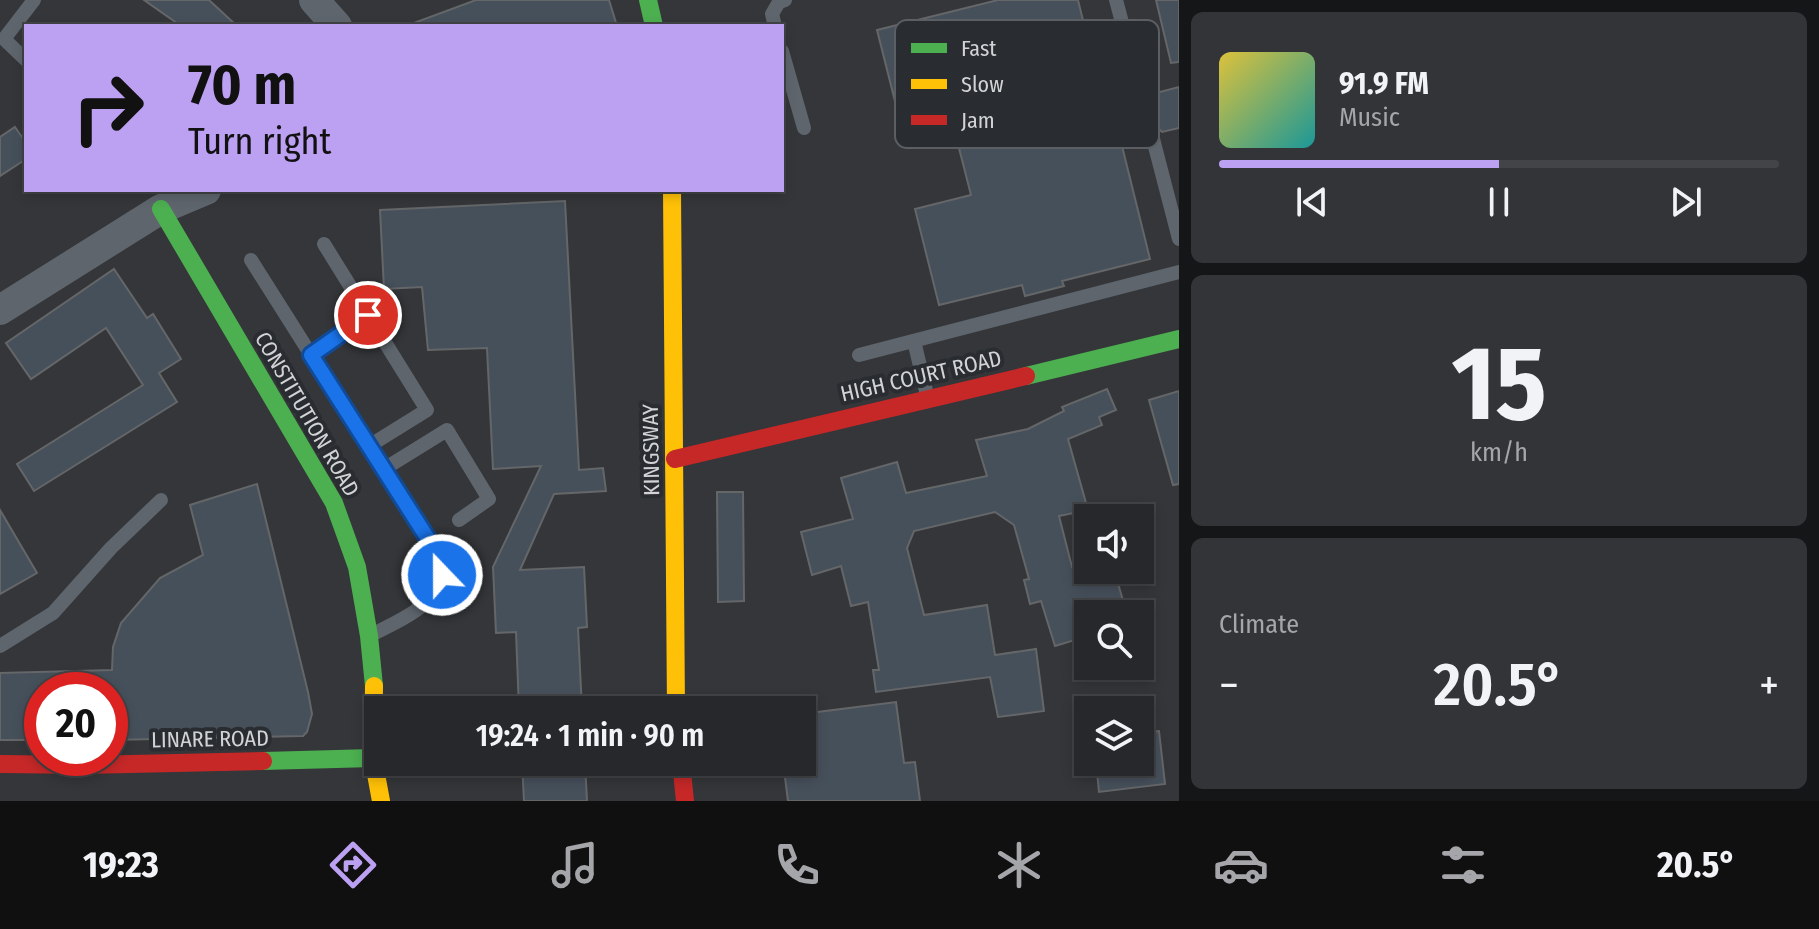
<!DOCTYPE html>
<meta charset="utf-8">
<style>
:root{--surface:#27282b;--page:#333437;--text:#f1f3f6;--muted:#a4a6a9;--line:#434447;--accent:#bca0f2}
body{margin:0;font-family:"Fira Sans Condensed",sans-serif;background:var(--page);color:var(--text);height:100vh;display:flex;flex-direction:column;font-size:30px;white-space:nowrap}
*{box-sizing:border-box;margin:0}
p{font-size:26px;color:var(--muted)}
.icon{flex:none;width:44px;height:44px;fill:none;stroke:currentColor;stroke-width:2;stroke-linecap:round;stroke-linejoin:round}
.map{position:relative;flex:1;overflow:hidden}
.sheet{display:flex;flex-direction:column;gap:12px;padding:12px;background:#151618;width:640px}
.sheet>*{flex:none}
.banner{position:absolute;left:24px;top:24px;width:760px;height:168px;border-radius:0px;box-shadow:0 4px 12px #0003,0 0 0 2px var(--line);background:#bca0f2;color:#111;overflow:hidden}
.tools{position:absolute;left:1074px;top:504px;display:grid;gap:16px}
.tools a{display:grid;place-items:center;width:80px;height:80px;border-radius:0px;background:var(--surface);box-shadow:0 4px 12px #0003,0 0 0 2px var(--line);font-size:40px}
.speed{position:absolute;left:24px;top:672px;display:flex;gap:16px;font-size:40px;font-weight:700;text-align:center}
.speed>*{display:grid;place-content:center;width:104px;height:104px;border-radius:50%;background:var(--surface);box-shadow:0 4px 12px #0003,0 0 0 2px var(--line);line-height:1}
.speed .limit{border:12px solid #d22;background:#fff;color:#111}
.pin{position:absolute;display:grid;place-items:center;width:68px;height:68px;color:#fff;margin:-34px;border:4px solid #fff;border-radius:50%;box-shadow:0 2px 8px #0007}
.me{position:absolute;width:88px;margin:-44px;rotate:338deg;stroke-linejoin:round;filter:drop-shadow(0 0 6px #0008)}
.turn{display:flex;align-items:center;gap:28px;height:168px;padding:0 32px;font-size:36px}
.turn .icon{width:104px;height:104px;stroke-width:2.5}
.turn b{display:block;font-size:56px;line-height:68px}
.big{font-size:60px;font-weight:600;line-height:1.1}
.sheet .tile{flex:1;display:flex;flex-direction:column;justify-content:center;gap:12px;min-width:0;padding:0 28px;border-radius:12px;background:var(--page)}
.sheet .dial{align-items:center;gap:0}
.dial b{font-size:104px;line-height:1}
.song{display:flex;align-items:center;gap:24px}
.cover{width:96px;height:96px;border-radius:12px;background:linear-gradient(135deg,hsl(50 70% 55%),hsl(180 70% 35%))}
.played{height:8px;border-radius:4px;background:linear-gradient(90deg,var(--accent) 50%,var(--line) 50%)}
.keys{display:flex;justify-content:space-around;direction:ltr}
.heat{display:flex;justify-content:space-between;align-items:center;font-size:44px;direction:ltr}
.trip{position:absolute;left:364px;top:696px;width:452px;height:80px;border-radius:0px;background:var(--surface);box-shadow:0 4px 12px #0003,0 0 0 2px var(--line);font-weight:600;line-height:80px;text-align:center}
.menu{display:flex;height:128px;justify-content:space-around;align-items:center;background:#101011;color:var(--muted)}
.menu .icon{width:56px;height:56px}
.menu .active{color:var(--accent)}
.menu b{font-size:36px;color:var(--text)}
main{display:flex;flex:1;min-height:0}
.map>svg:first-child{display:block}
.building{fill:#46505b;stroke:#646668;stroke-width:2}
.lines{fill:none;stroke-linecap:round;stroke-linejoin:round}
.lane{stroke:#5e656d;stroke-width:14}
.street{stroke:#5e656d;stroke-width:30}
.fast{stroke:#4caf50;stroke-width:18}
.slow{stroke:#ffc107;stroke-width:18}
.jam{stroke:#c62828;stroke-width:18}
.route-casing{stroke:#114b97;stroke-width:20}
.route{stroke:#1a73e8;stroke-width:14}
.labels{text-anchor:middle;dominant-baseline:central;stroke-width:8;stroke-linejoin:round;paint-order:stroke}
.street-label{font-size:22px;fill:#d1d3d5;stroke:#292c30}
.key{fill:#292c30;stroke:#5b5e62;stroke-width:2}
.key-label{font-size:22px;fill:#d1d3d5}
</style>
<main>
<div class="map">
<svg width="1179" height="801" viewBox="0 0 1179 801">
<rect width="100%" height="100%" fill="#343639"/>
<g class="building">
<polygon points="144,0 209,0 237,26 181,26"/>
<polygon points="476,0 609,0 617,26 412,26 411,24"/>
<polygon points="998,0 1078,0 1104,106 1132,99 1136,105 1144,107 1150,103 1152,94 1179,87 1179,128 1162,132 1158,128 1150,125 1144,128 1142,137 1121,142 1150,259 1062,281 1064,286 1025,296 1022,285 939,305 915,209 971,195 950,113 901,125 877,30"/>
<polygon points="1156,0 1179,0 1179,62 1171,63"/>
<polygon points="15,127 26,143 26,159 0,176 0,137"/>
<polygon points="565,201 579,470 603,468 606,491 554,494 520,570 584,567 587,627 578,628 582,710 519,710 516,632 496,633 493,567 541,466 493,469 487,348 428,350 422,287 384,289 380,210"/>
<polygon points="114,269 147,318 153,314 181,359 159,373 177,402 34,491 17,464 143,385 106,328 31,379 6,343"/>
<polygon points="1107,389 1116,410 1099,417 1102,425 1068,439 1088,510 1059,516 1072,567 1088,563 1088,570 1114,570 1127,614 1088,614 1088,636 1055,646 1041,601 1030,604 1024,580 1029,579 1014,525 995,512 914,531 907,548 924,615 987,605 995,655 1036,649 1044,711 998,717 990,677 876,692 873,670 879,670 868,602 851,606 841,566 812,575 801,532 853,519 841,478 897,462 906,493 987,476 976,440 1028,429 1064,411 1062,407"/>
<polygon points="1179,391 1179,484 1173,485 1149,400"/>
<polygon points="257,484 308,692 312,714 307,732 303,736 110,740 110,690 42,690 42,740 0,740 0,673 112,670 113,647 121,623 160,578 203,555 190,505"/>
<polygon points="717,492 743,492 744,601 718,602"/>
<polygon points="0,510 37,573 0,594"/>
<polygon points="896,702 904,763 915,762 920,801 788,801 783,762 802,762 802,714"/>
<polygon points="1159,731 1165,784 1099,792 1096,762 1140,762 1140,733"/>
<polygon points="522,762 585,762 587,801 524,801"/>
</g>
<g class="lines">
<g class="lane">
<polyline points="1116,0 1142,97"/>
<polyline points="775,26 772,14 779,2 785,0"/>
<polyline points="782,51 804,128"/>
<polyline points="26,60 4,39 34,0"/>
<polyline points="1152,135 1179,239"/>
<polyline points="324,244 427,410 369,446"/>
<path d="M251,260L440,559C441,566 443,572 441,578C435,606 397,622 373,634"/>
<polyline points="914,341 927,395"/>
<polyline points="311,355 368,315"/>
<polyline points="859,355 1179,272"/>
<polyline points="384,469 447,430 489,499 459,520"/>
<polyline points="0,646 53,613 111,548 161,500"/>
</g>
<g class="street">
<polyline points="314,0 337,26"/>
<polyline points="0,310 161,209 206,190"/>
</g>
<g class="fast">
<polyline points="648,0 654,26"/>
<polyline points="161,209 334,503 357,567 369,636 374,686"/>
<polyline points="1026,376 1179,339"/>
<polyline points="263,761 373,758"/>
</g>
<g class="slow">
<polyline points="672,190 676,710"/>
<polyline points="374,686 373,758 381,801"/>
</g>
<g class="jam">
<polyline points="675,459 1026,376"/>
<polyline points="681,762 685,801"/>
<polyline points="0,764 84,765 263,761"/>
</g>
</g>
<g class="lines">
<defs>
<polyline id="route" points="368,315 311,355 437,553 440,559 442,575"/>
</defs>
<use href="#route" class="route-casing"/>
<use href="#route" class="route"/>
</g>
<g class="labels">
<g class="street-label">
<text transform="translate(921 376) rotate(-13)">HIGH COURT ROAD</text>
<text transform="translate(307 414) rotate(60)">CONSTITUTION ROAD</text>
<text transform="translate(651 450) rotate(-91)">KINGSWAY</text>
<text transform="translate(210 739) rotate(-1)">LINARE ROAD</text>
</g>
</g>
<rect x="895" y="20" width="264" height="128" rx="12" class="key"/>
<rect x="911" y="43" width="36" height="10" fill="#4caf50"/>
<rect x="911" y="79" width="36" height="10" fill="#ffc107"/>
<rect x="911" y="115" width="36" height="10" fill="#c62828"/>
<g class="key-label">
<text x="961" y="56">Fast</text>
<text x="961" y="92">Slow</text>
<text x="961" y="128">Jam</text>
</g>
</svg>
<div class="tools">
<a><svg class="icon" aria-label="sound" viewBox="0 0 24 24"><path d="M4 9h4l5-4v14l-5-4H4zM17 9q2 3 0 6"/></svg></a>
<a><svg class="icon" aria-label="search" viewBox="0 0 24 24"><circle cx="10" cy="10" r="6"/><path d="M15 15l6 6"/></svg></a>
<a><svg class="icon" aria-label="layers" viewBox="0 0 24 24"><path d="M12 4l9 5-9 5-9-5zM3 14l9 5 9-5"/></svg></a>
</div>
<div class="speed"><div class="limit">20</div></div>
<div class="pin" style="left:368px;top:315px;background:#d93025"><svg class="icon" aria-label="arrive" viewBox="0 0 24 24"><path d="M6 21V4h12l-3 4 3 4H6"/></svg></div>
<svg class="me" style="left:442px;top:575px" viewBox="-20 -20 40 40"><circle r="17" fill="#1a73e8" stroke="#fff" stroke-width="3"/><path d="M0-11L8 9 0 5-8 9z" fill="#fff"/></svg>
<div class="trip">19:24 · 1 min · 90 m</div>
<div class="banner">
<div class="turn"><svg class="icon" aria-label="right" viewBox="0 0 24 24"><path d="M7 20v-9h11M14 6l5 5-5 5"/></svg><div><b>70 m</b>Turn right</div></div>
</div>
</div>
<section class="sheet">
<div class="tile">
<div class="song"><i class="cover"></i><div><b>91.9 FM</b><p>Music</p></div></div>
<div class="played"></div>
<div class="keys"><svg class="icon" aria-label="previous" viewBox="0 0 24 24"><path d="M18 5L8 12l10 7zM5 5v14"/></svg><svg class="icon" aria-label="pause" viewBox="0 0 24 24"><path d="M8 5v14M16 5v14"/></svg><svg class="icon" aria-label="next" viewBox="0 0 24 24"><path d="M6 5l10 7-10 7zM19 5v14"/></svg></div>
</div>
<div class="tile dial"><b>15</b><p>km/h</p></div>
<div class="tile"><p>Climate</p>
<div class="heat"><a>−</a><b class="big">20.5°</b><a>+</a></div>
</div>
</section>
</main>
<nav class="menu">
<b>19:23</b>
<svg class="icon active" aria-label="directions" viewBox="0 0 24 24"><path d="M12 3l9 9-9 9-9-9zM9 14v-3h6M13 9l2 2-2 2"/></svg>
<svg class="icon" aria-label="music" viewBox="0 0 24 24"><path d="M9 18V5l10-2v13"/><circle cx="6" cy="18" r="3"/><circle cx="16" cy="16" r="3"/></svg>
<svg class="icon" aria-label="phone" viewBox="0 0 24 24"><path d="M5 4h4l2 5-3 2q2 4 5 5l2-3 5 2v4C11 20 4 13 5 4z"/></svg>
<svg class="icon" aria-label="climate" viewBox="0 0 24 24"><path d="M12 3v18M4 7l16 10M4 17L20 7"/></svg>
<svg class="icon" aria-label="car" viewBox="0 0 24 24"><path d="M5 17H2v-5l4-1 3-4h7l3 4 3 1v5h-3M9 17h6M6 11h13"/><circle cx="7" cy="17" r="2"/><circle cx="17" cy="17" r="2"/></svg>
<svg class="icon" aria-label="filters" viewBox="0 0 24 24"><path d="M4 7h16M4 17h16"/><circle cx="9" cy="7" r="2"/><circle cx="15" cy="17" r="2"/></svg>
<b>20.5°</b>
</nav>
